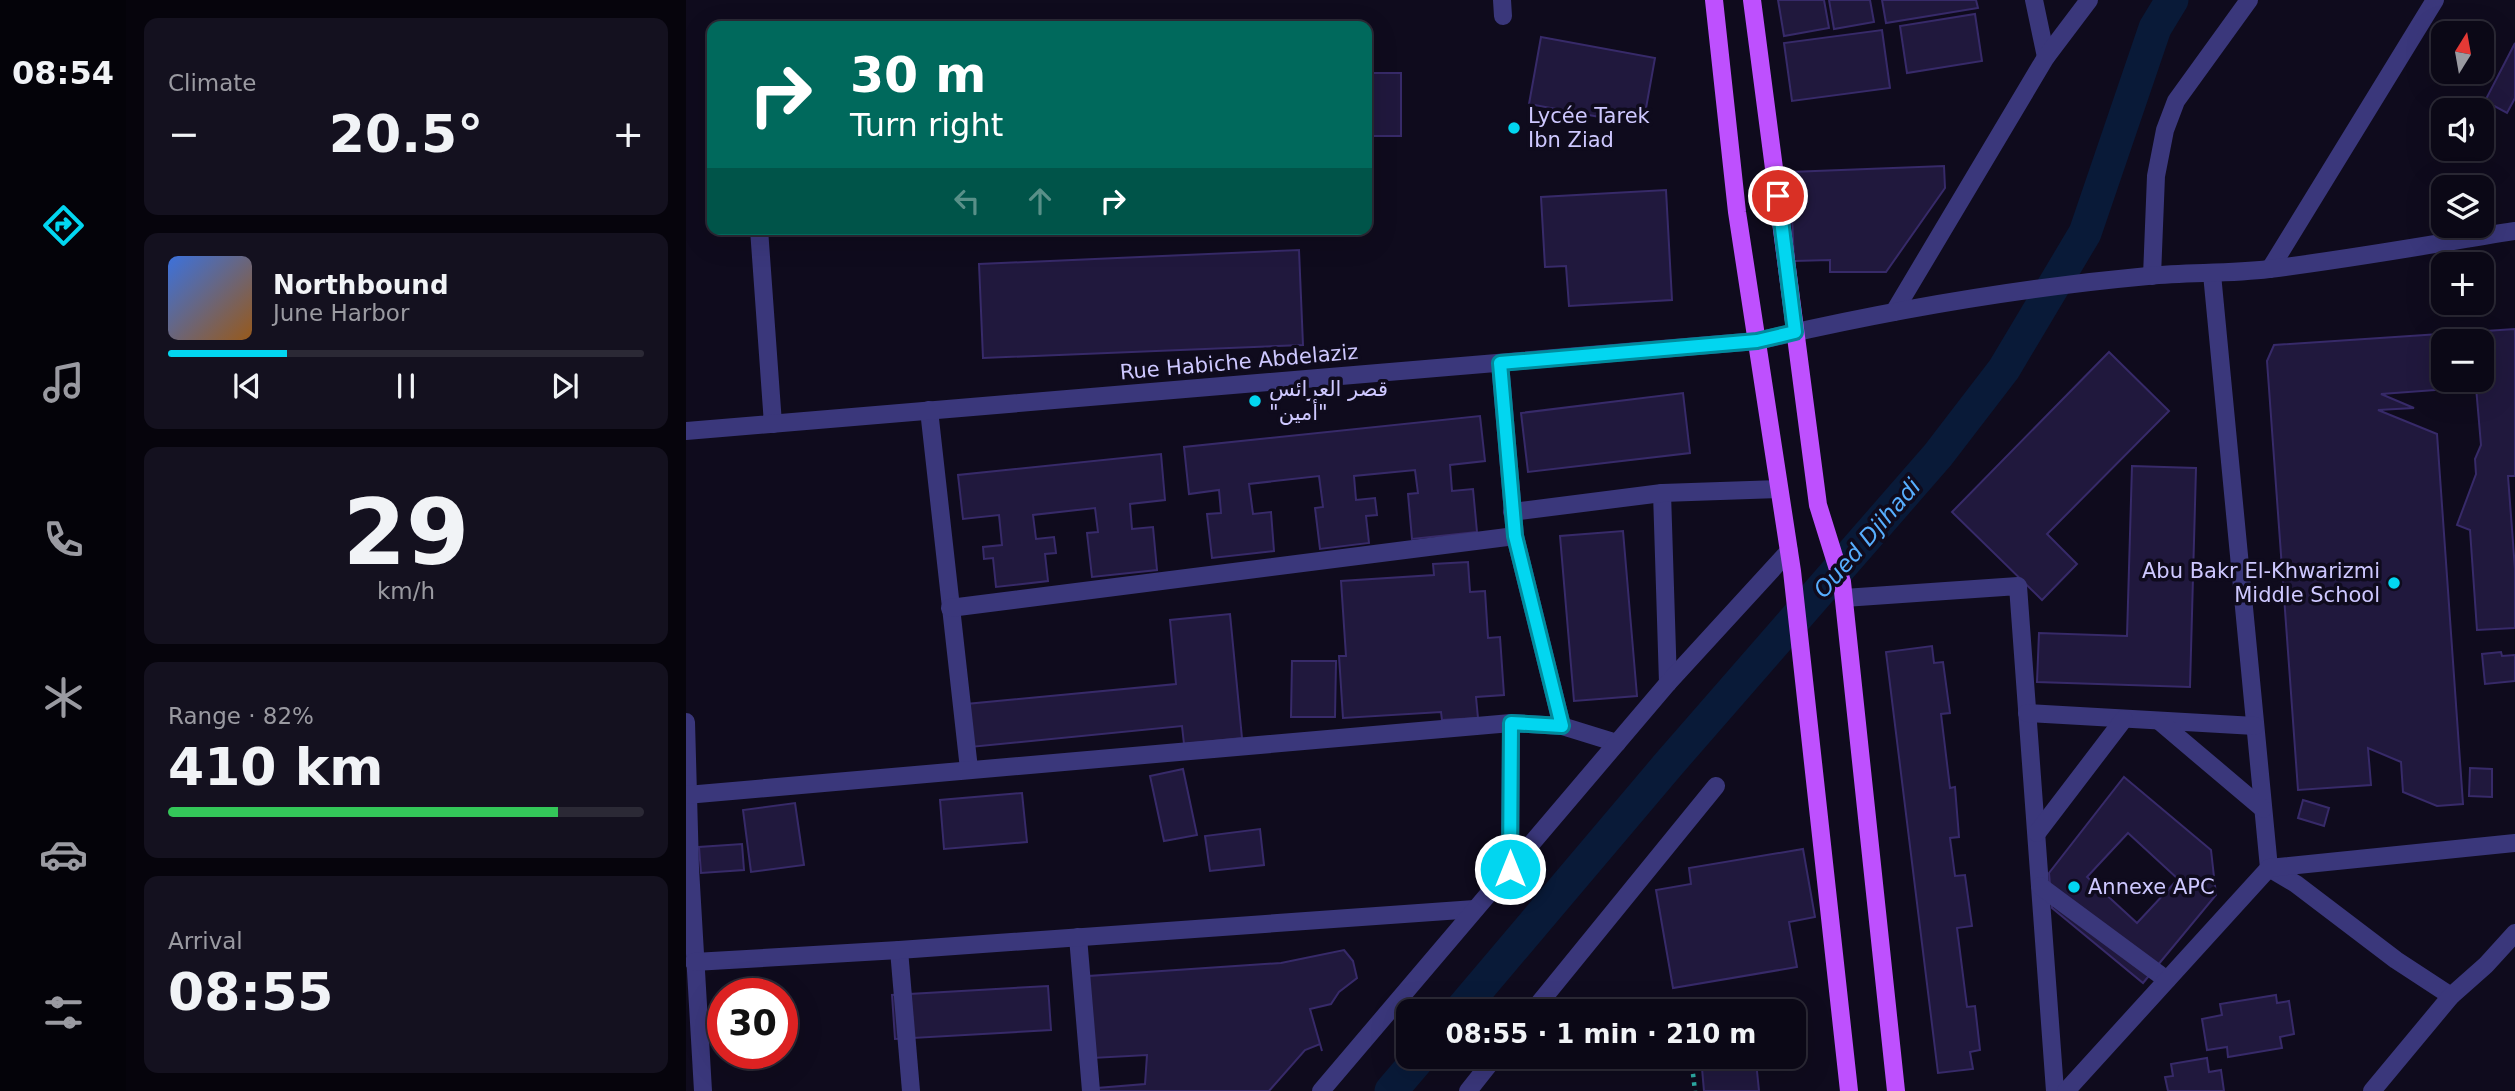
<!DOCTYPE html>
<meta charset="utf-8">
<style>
:root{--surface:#0b0816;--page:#14111f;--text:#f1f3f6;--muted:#9a9aa1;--line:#2b2935;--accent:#02d6f0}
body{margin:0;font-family:"DejaVu Sans","Noto Sans Arabic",sans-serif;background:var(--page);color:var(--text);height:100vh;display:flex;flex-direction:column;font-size:26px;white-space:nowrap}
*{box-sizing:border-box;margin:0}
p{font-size:23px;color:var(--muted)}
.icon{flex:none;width:38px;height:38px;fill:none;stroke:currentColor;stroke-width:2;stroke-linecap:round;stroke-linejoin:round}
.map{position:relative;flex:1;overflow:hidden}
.drawer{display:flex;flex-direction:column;gap:18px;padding:18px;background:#06040c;width:560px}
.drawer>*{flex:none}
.banner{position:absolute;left:21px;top:21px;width:665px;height:214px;border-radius:14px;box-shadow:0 7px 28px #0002,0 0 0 2px var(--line);background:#00695c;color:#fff;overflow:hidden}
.needle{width:46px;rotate:11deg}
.buttons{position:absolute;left:1745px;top:21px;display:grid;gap:14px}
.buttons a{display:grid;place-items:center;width:63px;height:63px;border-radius:14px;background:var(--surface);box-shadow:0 7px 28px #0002,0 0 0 2px var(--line);font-size:35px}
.speed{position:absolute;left:21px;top:978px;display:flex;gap:14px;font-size:35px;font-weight:700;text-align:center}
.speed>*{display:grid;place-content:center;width:91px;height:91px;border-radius:50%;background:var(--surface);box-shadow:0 7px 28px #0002,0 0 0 2px var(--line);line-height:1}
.speed .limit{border:10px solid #d22;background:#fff;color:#111}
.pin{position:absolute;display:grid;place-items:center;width:60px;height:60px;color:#fff;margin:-30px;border:4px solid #fff;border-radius:50%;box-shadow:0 2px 7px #0007}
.me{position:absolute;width:77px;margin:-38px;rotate:0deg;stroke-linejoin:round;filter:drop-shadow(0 0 5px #0008)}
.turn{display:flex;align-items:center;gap:24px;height:147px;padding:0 28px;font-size:32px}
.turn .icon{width:91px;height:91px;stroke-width:2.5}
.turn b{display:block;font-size:49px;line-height:60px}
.lanes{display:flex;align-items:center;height:66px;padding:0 28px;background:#0003;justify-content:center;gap:35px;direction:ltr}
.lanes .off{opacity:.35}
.big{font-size:52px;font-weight:800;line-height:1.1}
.drawer .tile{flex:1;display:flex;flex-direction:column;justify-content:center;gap:10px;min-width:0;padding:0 24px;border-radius:14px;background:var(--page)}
.drawer .dial{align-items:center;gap:0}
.dial b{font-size:91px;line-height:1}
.song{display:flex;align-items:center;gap:21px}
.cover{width:84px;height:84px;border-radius:10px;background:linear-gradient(135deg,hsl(220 70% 55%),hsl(30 70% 35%))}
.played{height:7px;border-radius:4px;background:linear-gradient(90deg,var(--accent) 25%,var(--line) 25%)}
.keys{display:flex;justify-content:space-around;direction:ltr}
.heat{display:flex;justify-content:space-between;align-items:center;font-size:38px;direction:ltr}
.charge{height:10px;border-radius:5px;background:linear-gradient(90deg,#34c759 82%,var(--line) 0)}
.trip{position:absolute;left:710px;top:999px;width:410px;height:70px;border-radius:14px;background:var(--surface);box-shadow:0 7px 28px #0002,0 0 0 2px var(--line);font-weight:800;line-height:70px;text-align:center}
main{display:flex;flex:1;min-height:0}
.tabs{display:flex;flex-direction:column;width:126px;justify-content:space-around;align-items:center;background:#040309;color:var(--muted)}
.tabs .icon{width:49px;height:49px}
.tabs .active{color:var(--accent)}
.tabs b{font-size:32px;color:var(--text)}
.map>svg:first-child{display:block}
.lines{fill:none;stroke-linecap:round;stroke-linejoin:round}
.canal{stroke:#091a38;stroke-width:33}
.building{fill:#20183d;stroke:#372a69;stroke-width:2;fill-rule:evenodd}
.path{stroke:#2dada6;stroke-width:4.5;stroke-dasharray:3.5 5;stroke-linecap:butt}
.minor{stroke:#3a377b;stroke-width:18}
.major{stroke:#be50fe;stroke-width:18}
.route-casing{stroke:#018b9c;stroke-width:18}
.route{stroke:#02d6f0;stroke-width:12}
.poi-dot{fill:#02d6f0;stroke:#0f0b1d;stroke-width:2.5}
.labels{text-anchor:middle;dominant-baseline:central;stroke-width:7;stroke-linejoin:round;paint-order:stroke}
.poi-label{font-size:21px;fill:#cec8ff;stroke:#0f0b1d;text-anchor:start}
.street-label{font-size:21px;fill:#cec8ff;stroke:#0f0b1d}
.water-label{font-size:23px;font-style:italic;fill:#57aefe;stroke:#0f0b1d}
</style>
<main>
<nav class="tabs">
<b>08:54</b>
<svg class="icon active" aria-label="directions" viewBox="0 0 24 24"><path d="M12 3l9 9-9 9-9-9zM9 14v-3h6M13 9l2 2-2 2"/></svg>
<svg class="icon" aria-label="music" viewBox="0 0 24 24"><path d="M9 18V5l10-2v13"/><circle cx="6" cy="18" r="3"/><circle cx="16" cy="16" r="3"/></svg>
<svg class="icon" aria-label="phone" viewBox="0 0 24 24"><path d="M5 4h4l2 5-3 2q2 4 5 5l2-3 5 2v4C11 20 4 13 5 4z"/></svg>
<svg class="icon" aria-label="climate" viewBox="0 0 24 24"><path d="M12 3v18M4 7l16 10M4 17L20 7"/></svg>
<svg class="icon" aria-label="car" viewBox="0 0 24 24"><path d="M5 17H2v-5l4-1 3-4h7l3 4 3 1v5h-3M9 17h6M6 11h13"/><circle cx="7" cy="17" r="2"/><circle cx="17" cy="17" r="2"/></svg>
<svg class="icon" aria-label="filters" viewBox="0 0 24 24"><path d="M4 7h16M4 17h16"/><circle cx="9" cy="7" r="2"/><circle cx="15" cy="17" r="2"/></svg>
</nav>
<section class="drawer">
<div class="tile"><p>Climate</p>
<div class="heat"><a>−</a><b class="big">20.5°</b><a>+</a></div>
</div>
<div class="tile">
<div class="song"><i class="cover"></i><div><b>Northbound</b><p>June Harbor</p></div></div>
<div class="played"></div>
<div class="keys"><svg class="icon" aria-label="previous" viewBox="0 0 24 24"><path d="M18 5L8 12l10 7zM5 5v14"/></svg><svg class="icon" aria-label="pause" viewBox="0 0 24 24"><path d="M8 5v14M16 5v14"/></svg><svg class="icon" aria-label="next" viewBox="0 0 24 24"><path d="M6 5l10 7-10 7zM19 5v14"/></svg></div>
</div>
<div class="tile dial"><b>29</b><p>km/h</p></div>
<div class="tile"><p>Range · 82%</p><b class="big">410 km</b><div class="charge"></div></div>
<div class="tile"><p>Arrival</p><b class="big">08:55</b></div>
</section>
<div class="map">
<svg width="1829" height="1091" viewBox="0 0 1829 1091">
<rect width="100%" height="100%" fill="#0f0b1d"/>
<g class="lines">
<g class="canal">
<polyline points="773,1012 981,766 1252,455 1318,369 1399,233 1469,28 1486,0"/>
<polyline points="705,1091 734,1057"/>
</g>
</g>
<g class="building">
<polygon points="1092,0 1138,0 1143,28 1098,36"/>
<polygon points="1143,0 1184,0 1188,22 1148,29"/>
<polygon points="1196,0 1290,0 1292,8 1200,23"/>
<polygon points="1289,14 1296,61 1221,73 1214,26"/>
<polygon points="581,22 581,26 488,26"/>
<polygon points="1196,30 1204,88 1106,101 1098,43"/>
<polygon points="855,37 969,58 957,125 843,104"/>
<polygon points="1829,43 1829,98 1821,113 1799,101"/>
<rect x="681" y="73" width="34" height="63"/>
<polygon points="1258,166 1259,188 1200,272 1144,272 1144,260 1108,261 1104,172"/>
<polygon points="980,190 986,300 883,306 880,266 859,267 855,197"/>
<polygon points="613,250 617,345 297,358 293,264"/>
<path d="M1829,329V476H1822L1829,569V628L1791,630L1784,530L1771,525L1790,474L1789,459L1795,445L1790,387L1695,394L1728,408L1692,410L1751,434L1777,804L1751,806L1717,792L1715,762L1682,748L1685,785L1612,790L1581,361L1588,345ZM1757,341H1796V380H1757Z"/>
<polygon points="1423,352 1483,411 1361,534 1391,564 1356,600 1266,512"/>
<polygon points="997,393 1004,453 842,472 835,413"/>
<polygon points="794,416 799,461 764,465 766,491 787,489 791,532 726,539 722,494 732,493 729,470 668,476 670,500 689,498 691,515 680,516 683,543 634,549 629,508 637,507 633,476 563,484 567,514 585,512 588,551 526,558 521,514 535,513 533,490 503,494 498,447"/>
<polygon points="475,454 479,500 444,504 446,529 467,527 471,570 406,577 401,533 412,532 409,508 347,515 350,539 368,537 370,553 359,554 362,581 310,587 307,558 298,559 297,547 316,545 313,515 277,519 272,475"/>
<polygon points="1446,466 1510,468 1504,687 1351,682 1353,633 1441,636"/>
<polygon points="937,531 951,696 888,701 874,536"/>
<polygon points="782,562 784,592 799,591 802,638 814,637 818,695 790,697 792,718 756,720 755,712 657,718 653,656 660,656 655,581 748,575 747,564"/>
<polygon points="544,614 556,738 498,744 496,726 274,748 270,705 490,684 484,620"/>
<polygon points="1246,646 1248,663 1257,662 1264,713 1255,714 1264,788 1269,787 1273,837 1264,838 1269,876 1279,875 1286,926 1271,928 1281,1007 1289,1006 1294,1050 1284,1052 1287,1069 1252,1073 1200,652"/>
<polygon points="1815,652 1816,656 1829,655 1829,681 1799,684 1796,654"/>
<polygon points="606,661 650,661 649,717 605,717"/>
<polygon points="1784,768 1806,769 1806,797 1783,796"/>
<polygon points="497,769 511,835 478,841 464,776"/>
<path d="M1438,777L1525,850L1530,895L1457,983L1366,908L1363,873ZM1442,833L1492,879L1451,923L1401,877Z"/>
<polygon points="336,793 341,842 258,849 254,800"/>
<polygon points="1617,800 1643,808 1638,826 1612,818"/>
<polygon points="109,803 118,865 65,872 57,810"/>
<polygon points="574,829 578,865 524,871 519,836"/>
<polygon points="56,844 58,870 15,873 13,847"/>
<polygon points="1117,849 1129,917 1103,922 1111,967 987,988 970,890 1005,884 1003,868"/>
<polygon points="658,950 667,961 671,978 653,992 645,1004 624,1009 636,1051 634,1044 619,1050 583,1091 399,1091 399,1089 459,1084 461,1055 406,1058 388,977 595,963"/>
<polygon points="362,986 365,1030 209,1039 206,995"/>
<polygon points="1590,995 1591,1003 1603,1001 1608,1034 1594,1037 1596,1048 1542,1057 1541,1047 1521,1050 1516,1019 1536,1015 1534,1004"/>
<polygon points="1015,1057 1061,1057 1062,1062 1070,1061 1073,1091 1018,1091"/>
<polygon points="1521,1058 1523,1072 1535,1070 1538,1091 1482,1091 1479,1077 1487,1076 1485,1064"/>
</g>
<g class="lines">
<g class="path">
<polyline points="998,998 999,1012"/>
<polyline points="1005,1057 1009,1091"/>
</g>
<g class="minor">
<polyline points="816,0 817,16"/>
<polyline points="1348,0 1360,57"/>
<polyline points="73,229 87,424"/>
<polyline points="1584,269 1749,0"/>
<polyline points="1526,274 1583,868"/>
<polyline points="1466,276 1470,176 1479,130 1490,101 1563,0"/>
<polyline points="1208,312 1360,57 1403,0"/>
<polyline points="814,363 829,536 876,726"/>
<polyline points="243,410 283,769"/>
<path d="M0,431L1071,341C1199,311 1331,288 1462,276C1502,272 1543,274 1583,269C1665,259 1747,244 1829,231"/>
<polyline points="976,493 982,683"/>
<polyline points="826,512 976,493 1093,489"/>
<polyline points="1158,598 1332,586 1369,1091"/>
<polyline points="264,608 829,536"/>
<polyline points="1341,713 1569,726"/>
<polyline points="1473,721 1577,809"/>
<polyline points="0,722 4,868 17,1091"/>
<polyline points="0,795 825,723 876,726 931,743"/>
<polyline points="1351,833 1438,719"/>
<polyline points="1583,868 1610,884 1710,960 1765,996"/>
<polyline points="824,869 825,723"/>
<polyline points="1354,886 1481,980"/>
<polyline points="392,937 405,1091"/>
<polyline points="213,950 225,1091"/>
<polyline points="8,962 213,950 789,909"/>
<polyline points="846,1012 1030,786"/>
<polyline points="635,1091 982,683 1103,551"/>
<polyline points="782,1091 809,1057"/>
<polyline points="1380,1091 1583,868 1829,843"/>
<polyline points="1686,1091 1765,996 1800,965 1829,933"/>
</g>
<g class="major">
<polyline points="1028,0 1051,212 1106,571 1163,1091"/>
<polyline points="1066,0 1132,505 1156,582 1210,1091"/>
</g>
</g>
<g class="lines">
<defs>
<polyline id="route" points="824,869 825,723 876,726 829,536 814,363 1071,341 1109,332 1092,196"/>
</defs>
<use href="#route" class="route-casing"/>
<use href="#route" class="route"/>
</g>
<g class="poi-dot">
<circle cx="828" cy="128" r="7"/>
<circle cx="569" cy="401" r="7"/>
<circle cx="1708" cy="583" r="7"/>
<circle cx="1388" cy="887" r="7"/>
</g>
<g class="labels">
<g class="poi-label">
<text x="842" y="116">Lycée Tarek<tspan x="842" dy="24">Ibn Ziad</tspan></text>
<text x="583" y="389">قصر العرائس<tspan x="583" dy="24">"أمين"</tspan></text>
<text x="1694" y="571" text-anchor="end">Abu Bakr El-Khwarizmi<tspan x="1694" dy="24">Middle School</tspan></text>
<text x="1402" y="887">Annexe APC</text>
</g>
<g class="street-label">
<text transform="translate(553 362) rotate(-5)">Rue Habiche Abdelaziz</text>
</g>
<g class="water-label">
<text transform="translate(1181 538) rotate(-49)">Oued Djihadi</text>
</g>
</g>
</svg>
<div class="buttons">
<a><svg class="needle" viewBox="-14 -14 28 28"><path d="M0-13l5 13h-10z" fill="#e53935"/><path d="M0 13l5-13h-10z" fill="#9a9aa1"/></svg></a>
<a><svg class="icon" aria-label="sound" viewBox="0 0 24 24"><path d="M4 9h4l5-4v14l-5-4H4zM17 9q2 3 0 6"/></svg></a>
<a><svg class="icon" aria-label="layers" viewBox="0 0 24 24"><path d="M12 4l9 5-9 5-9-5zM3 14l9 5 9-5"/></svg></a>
<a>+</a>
<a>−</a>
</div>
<div class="speed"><div class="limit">30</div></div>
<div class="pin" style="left:1092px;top:196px;background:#d93025"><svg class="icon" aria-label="arrive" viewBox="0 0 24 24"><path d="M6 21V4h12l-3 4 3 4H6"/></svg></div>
<svg class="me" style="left:824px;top:869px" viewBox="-20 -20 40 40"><circle r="17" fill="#02d6f0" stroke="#fff" stroke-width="3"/><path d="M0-11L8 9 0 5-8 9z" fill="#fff"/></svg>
<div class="trip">08:55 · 1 min · 210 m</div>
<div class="banner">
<div class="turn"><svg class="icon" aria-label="right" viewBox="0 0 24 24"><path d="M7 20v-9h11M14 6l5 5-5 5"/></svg><div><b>30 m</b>Turn right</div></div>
<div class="lanes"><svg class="icon off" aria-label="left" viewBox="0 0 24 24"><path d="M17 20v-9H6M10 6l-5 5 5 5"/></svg><svg class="icon off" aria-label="ahead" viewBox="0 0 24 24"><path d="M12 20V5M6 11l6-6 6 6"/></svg><svg class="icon" aria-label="right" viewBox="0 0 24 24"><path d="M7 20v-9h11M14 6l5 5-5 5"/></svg></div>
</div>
</div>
</main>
